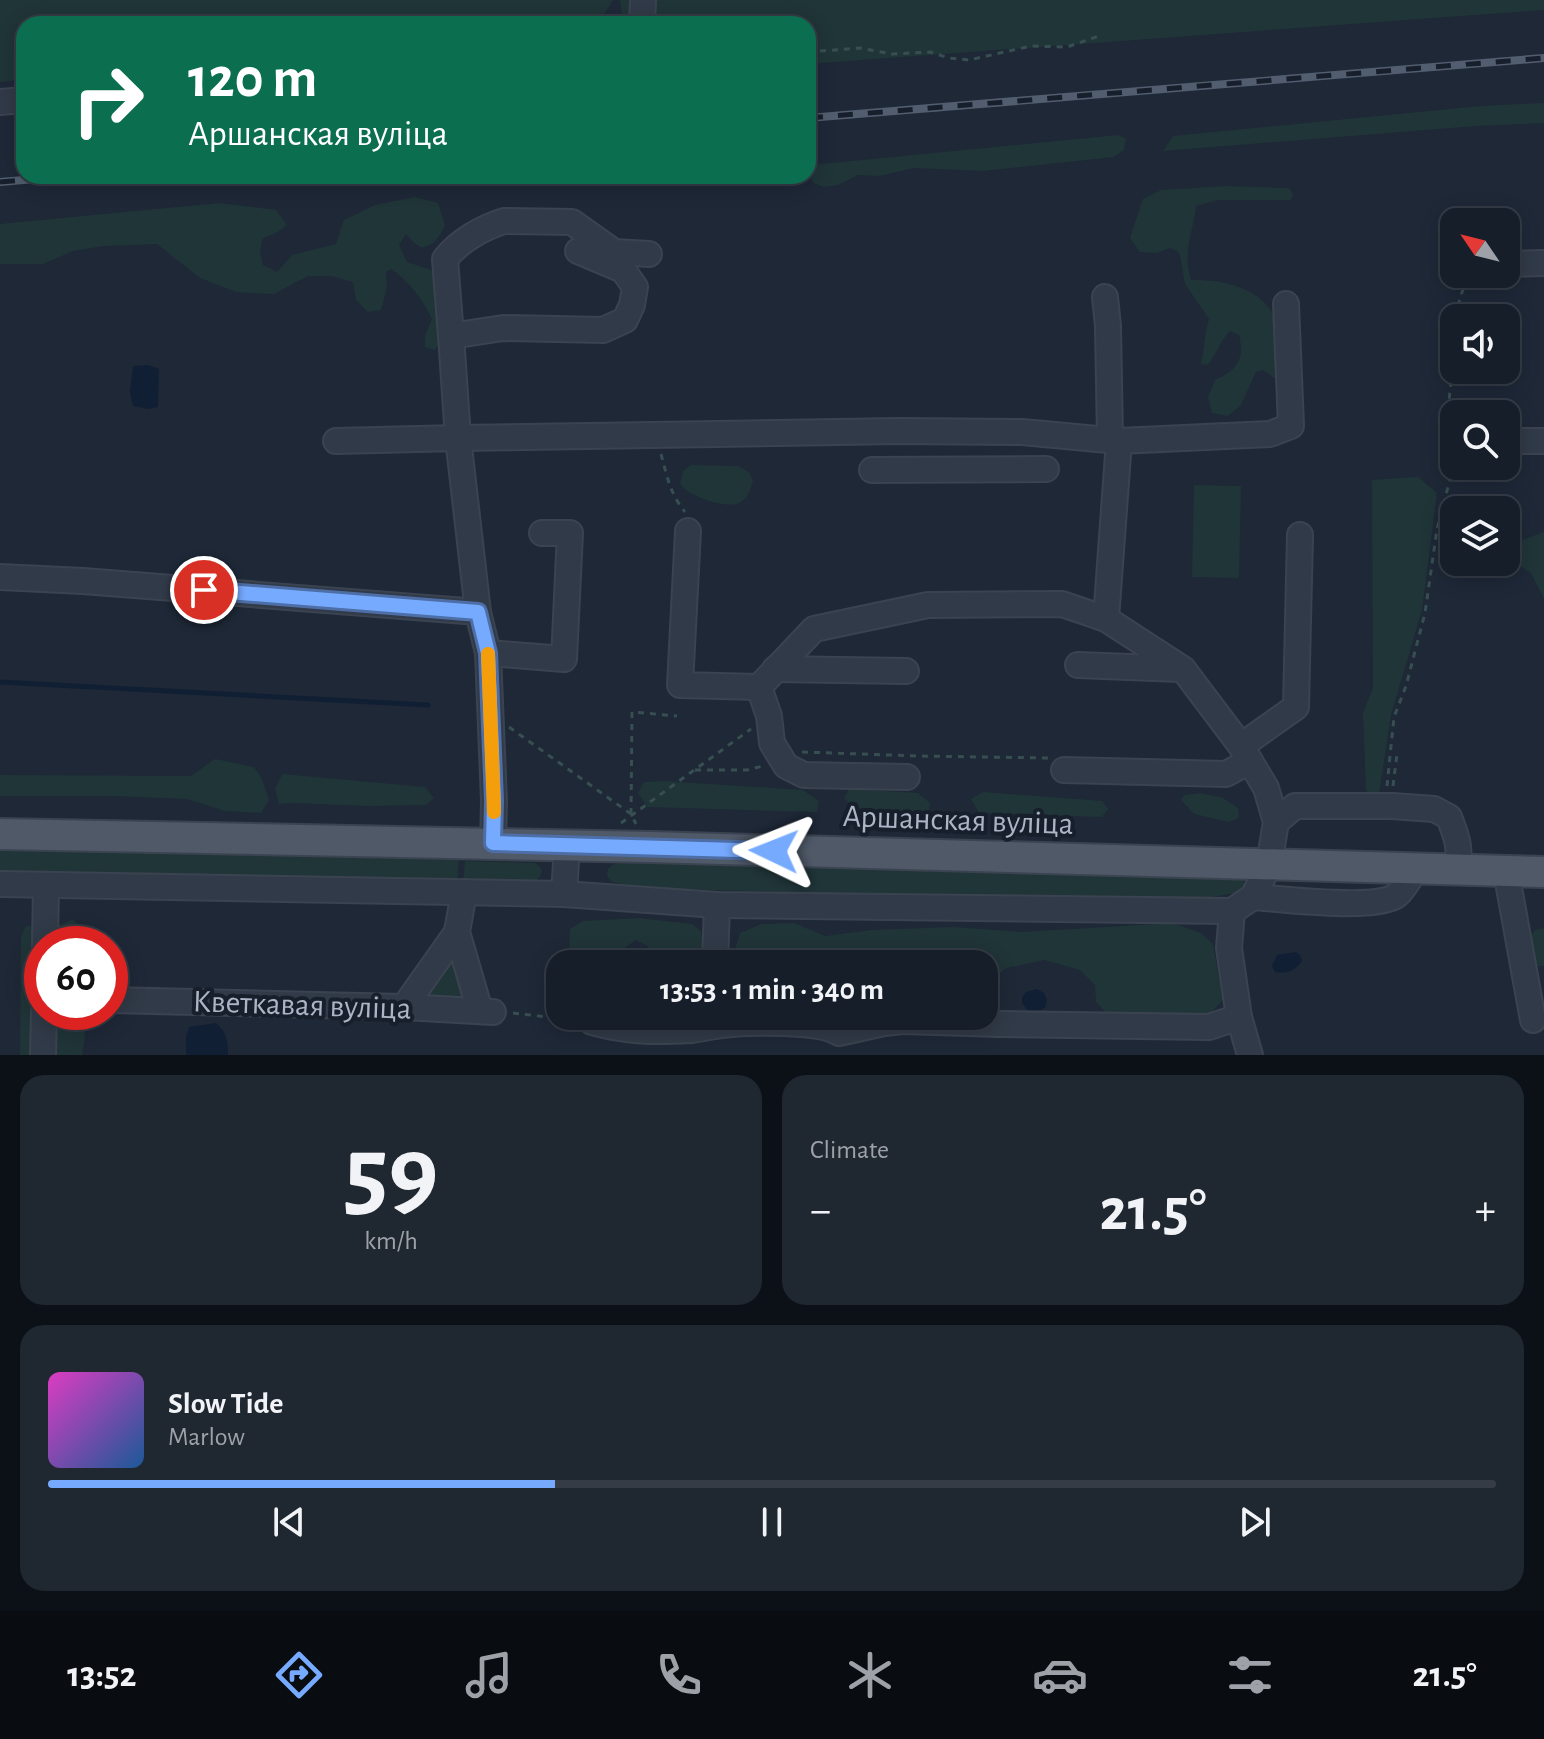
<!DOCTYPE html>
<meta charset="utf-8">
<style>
:root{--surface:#161e29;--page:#1f2731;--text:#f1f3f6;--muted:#9ea2a8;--line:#353c46;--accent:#76aaff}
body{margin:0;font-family:"Alegreya Sans",sans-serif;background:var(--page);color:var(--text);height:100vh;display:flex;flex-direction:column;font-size:30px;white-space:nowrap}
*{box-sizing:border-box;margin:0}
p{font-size:26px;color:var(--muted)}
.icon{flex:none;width:44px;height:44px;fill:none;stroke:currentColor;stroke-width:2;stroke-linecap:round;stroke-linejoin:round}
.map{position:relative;height:1055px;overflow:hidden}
.sheet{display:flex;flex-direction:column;gap:20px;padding:20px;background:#0c1017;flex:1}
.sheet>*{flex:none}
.guide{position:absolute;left:16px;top:16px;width:800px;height:168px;border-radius:24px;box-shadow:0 4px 20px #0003,0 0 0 2px var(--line);background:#0b6e4f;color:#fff;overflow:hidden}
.needle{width:52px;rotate:305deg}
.controls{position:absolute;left:1440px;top:208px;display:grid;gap:16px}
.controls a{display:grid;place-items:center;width:80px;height:80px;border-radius:16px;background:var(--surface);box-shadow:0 4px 20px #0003,0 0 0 2px var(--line);font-size:40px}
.speed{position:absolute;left:24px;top:926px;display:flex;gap:16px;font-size:40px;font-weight:700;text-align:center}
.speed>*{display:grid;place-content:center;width:104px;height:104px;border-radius:50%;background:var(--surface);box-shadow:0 4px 20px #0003,0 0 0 2px var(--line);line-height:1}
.speed .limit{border:12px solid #d22;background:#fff;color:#111}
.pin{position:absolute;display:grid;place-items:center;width:68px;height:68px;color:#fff;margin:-34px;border:4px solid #fff;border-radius:50%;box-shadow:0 2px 8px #0007}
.me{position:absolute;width:88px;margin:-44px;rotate:272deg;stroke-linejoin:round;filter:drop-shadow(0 0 6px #0008)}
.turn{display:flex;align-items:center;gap:28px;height:168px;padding:0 40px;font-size:36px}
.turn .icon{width:104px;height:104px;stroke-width:2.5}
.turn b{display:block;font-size:56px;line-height:68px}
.big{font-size:60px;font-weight:600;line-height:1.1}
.sheet .card{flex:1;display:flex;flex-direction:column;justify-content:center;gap:12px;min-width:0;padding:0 28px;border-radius:24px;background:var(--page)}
.sheet .dial{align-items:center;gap:0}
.dial b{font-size:104px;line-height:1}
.song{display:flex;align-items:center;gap:24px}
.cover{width:96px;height:96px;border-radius:12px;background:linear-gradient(135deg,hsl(310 70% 55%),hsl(210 70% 35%))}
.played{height:8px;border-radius:4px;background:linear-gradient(90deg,var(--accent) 35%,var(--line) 35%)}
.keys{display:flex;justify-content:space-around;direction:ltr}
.heat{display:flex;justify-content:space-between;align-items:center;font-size:44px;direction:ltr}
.sheet .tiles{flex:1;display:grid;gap:20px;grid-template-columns:1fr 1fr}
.card:last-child{grid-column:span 2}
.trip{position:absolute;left:546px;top:950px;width:452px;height:80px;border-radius:24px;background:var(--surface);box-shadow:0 4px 20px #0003,0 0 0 2px var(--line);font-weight:600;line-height:80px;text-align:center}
.tabs{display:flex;height:128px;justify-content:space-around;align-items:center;background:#090c10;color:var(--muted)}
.tabs .icon{width:56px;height:56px}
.tabs .selected{color:var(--accent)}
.tabs b{font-size:36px;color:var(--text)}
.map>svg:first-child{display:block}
.green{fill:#203538}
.water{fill:#111f34}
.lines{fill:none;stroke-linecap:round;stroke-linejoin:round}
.stream{stroke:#111f34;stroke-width:5}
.minor-casing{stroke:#3b4351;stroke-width:28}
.major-casing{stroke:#3b4351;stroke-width:34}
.path{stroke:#384f51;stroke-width:3;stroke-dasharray:6 6;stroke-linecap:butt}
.minor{stroke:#313a48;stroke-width:24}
.major{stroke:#4f5968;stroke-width:30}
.rail-casing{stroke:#525e6f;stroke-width:8}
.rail{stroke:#171f2c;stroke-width:5;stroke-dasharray:15;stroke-linecap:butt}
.route-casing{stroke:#4d6ea6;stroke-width:20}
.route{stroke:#76aaff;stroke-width:14}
.slow{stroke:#f59e0b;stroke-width:14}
.labels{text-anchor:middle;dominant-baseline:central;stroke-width:8;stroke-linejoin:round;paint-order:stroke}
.street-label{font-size:32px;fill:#abb5c5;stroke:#171f2c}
</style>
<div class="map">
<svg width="1544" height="1055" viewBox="0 0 1544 1055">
<rect width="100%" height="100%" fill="#1e2837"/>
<g class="green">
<polygon points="0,0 613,0 598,24 24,24 24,79 0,82"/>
<polygon points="620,0 1544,0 1544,10 808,64 808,24 623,24"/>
<polygon points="1544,103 1544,123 1476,126 1163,151 1173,136 1480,106"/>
<polygon points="1118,135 1126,139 1124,150 1114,157 983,171 914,168 879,176 858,175 838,185 823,187 814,183 808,174 814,165 831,163"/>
<path d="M1225,186L1289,188L1293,194L1291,200H1218L1196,206C1193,235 1182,249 1191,280C1225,279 1269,289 1278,327C1282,340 1281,357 1282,371L1274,378L1263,370L1256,372L1241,405L1228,416L1212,413L1208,397L1215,380C1237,370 1245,360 1239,335L1230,331C1218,344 1218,353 1207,365L1201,364C1204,350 1205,331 1209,319L1185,284L1180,255L1177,251L1170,248L1157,253L1140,252L1130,238L1143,199L1161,190Z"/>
<path d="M415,197L438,203L445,225C440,237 435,244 422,248L414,243L406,234L399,245L407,262L434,271L443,336L435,350L425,347V335L432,319C422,299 410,282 391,269L386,272L387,288L381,310L368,312L356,300L353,282L331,276H308L274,294L236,292L200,278L157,244L104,246L73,251L43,264H0V224L219,203L276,210L287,225L276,233L262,239L260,253L263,265L277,272L292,255L336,244L344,220L375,205Z"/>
<path d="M691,465L738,466L749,472L753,481C750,489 748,499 739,503C725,509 688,496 680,484L683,471Z"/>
<polygon points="1418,477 1437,493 1422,610 1391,715 1379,794 1366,791 1363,713 1373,688 1372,480"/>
<polygon points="1194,485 1241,486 1239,578 1192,577"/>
<polygon points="1544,532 1544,599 1531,573 1517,564 1464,565 1461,562 1506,562 1506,545 1513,548 1522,540"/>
<polygon points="215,759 254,767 262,779 269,800 261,813 225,811 187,799 116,796 0,796 0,775 191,776"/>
<polygon points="282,774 425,787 434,798 426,805 367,806 293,803 279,804 275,789"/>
<polygon points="663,781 803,790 819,801 817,812 647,807 638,793 644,782"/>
<polygon points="849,789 918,793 930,803 928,814 854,808 844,798"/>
<polygon points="983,792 1102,801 1108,809 1102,817 979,813 971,799"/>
<polygon points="1201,793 1223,798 1238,808 1239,818 1229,822 1194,814 1181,800 1184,795"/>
<polygon points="0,849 459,860 457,883 0,872"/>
<path d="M465,861L535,863C546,869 542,876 533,883H463Z"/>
<path d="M624,863L1094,872L1236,877C1243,879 1245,881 1246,889L1237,893L1192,900L815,893L641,888L612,882L607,876L608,869L614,864Z"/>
<polygon points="638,918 692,924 701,931 703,944 701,964 651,964 648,946 636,940 618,952 607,964 576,964 569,946 570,929 583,921"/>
<polygon points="73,919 81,928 84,944 56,944 57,926"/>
<polygon points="794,923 825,936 872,930 953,927 1022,932 1173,923 1201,933 1213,944 1223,1000 1208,1016 1112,1019 1096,1002 1095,985 1080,970 1045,960 1006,968 989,982 989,1000 984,1005 984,964 733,964 734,953 740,933 761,924"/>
<polygon points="26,926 35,927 39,939 36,1055 20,1055 21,937"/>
<polygon points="1544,928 1544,966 1533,966 1526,943 1535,930"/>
<polygon points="455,945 471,998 464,1006 419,995"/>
<polygon points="69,1017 81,1019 85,1036 82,1055 54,1055 56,1026"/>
</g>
<g class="water">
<polygon points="148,365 159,369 158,407 149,409 133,406 130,392 133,366"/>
<path d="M1296,952L1300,955L1302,961C1295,971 1287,974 1275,972L1272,966L1277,955Z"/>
<polygon points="1037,989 1044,993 1047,1000 1045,1008 1037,1012 1028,1011 1022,1003 1022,997 1026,992"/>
<path d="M216,1023C227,1032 228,1042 228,1055H186V1037L189,1027Z"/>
</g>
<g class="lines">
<polyline class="stream" points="0,682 428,705"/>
<defs>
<g id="minor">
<polyline points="642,24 643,0"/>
<polyline points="0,102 24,100"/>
<polyline points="1506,264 1544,263"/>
<polyline points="1105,297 1108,326 1110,440"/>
<path d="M451,336L445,259C459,241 482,228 504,221L572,222L614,252L649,254"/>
<polyline points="336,441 458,438 898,431 1022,432 1119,441 1270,434 1291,426 1286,304"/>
<polyline points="1506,441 1544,441"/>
<polyline points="872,470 1046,469"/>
<polyline points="0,577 83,581 478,612 488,653 494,801 493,843"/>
<polyline points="478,612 458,438 451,336 503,328 603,330 625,320 632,305 635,287 623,270 578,251"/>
<polyline points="1106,619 1119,441"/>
<polyline points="488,653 564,659 570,533 542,533"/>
<polyline points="1078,665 1180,669"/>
<polyline points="775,669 906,671"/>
<polyline points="759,687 769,716 772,743 786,766 804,775 907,777"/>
<polyline points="1241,746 1296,707 1300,535"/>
<polyline points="1064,770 1226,774 1250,761"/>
<path d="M1276,822L1295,806H1392L1434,809L1449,817C1457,838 1461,847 1457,870"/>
<polyline points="1506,871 1533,1020"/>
<polyline points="0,884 564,894 717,905 1232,911 1253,897 1269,865 1276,822 1266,788 1241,746 1183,669 1106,619 1062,604 928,605 814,629 759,687 680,685 688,531"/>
<polyline points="464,892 457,932 480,1011"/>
<polyline points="564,894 567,846"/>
<path d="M1253,897C1282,899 1377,911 1397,895C1405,888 1410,877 1416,869"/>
<polyline points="1232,911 1229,948 1239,1017 1250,1055"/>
<polyline points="45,944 46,885"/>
<polyline points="715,964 717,905"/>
<polyline points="110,1000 404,1007 493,1012"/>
<polyline points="404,1007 457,932"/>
<path d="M592,1022C627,1032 655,1032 691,1030C702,1029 712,1026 722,1025C748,1022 819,1020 839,1033L884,1023L903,1021L998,1024L1209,1027L1239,1017"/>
<polyline points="43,1055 44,1012"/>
</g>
<polyline id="major" points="0,834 651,847 1544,872"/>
</defs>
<use href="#minor" class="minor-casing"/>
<use href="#major" class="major-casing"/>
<g class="path">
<polyline points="808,52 860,48 892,54 930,52 949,58 969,60 1031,46 1067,47 1099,36"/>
<path d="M1457,318C1459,299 1461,284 1478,274"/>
<path d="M1454,357C1452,381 1444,411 1454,434"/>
<path d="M661,454C667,476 670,494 685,512"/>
<polyline points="509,727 631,814 636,824"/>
<polyline points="802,752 918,756 1050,758"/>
<polyline points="695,770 747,770 763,766"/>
<polyline points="1387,786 1394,717 1406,686 1425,613 1437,529 1454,464"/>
<polyline points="1393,786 1397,754"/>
<polyline points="631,814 632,712 677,716"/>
<polyline points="621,823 751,729"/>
<polyline points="513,1013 573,1020"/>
</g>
<use href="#minor" class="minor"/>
<use href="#major" class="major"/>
<defs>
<g id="rail">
<polyline points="808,118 1544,58"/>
<polyline points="0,182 70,176"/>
</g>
</defs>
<use href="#rail" class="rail-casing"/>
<use href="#rail" class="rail"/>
</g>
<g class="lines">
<defs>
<polyline id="route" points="204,590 478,612 488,653 494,801 493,843 774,851"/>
</defs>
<use href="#route" class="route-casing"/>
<use href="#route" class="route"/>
<polyline class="slow" points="488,654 494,812"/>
</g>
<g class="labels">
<g class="street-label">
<text transform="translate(958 820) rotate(2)">Аршанская вуліца</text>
<text transform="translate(302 1005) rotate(2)">Кветкавая вуліца</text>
</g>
</g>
</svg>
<div class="controls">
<a><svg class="needle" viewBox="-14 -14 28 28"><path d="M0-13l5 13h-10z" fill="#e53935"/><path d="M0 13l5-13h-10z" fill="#9ea2a8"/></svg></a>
<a><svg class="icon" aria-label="sound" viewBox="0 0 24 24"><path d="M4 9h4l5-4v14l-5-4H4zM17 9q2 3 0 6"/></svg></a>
<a><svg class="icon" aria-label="search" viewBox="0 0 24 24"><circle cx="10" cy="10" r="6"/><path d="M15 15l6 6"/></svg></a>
<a><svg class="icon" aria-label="layers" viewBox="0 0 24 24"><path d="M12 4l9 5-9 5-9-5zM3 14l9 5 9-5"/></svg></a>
</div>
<div class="speed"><div class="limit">60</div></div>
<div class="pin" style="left:204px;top:590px;background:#d93025"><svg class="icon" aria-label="arrive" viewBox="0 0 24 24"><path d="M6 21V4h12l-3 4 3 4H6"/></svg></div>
<svg class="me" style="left:774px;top:851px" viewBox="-20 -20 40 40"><path d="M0-17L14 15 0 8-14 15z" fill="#76aaff" stroke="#fff" stroke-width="4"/></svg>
<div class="trip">13:53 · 1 min · 340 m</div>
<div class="guide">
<div class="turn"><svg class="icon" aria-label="right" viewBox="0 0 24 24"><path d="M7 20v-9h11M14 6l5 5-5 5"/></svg><div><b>120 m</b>Аршанская вуліца</div></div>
</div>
</div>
<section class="sheet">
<div class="tiles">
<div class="card dial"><b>59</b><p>km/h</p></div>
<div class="card"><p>Climate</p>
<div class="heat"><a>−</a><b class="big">21.5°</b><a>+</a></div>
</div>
<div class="card">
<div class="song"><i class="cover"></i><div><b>Slow Tide</b><p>Marlow</p></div></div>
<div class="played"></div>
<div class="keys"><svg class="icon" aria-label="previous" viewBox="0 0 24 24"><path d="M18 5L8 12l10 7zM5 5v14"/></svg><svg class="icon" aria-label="pause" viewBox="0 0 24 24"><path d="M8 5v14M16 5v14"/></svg><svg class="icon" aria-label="next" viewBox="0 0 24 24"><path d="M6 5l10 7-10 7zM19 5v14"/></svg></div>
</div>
</div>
</section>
<nav class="tabs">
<b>13:52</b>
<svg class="icon selected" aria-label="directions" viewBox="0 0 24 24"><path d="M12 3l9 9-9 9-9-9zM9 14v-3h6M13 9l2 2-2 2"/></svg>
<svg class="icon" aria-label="music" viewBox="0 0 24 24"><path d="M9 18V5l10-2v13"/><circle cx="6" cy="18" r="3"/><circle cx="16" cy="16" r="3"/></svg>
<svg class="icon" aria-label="phone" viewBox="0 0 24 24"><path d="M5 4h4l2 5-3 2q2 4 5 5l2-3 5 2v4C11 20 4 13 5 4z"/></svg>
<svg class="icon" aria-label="climate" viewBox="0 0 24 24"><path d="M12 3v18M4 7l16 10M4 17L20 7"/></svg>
<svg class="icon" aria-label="car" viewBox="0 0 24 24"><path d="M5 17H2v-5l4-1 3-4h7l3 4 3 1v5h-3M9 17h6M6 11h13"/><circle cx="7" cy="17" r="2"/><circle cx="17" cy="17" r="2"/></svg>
<svg class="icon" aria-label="filters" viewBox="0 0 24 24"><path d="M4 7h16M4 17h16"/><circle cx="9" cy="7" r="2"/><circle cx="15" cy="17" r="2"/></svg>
<b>21.5°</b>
</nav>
